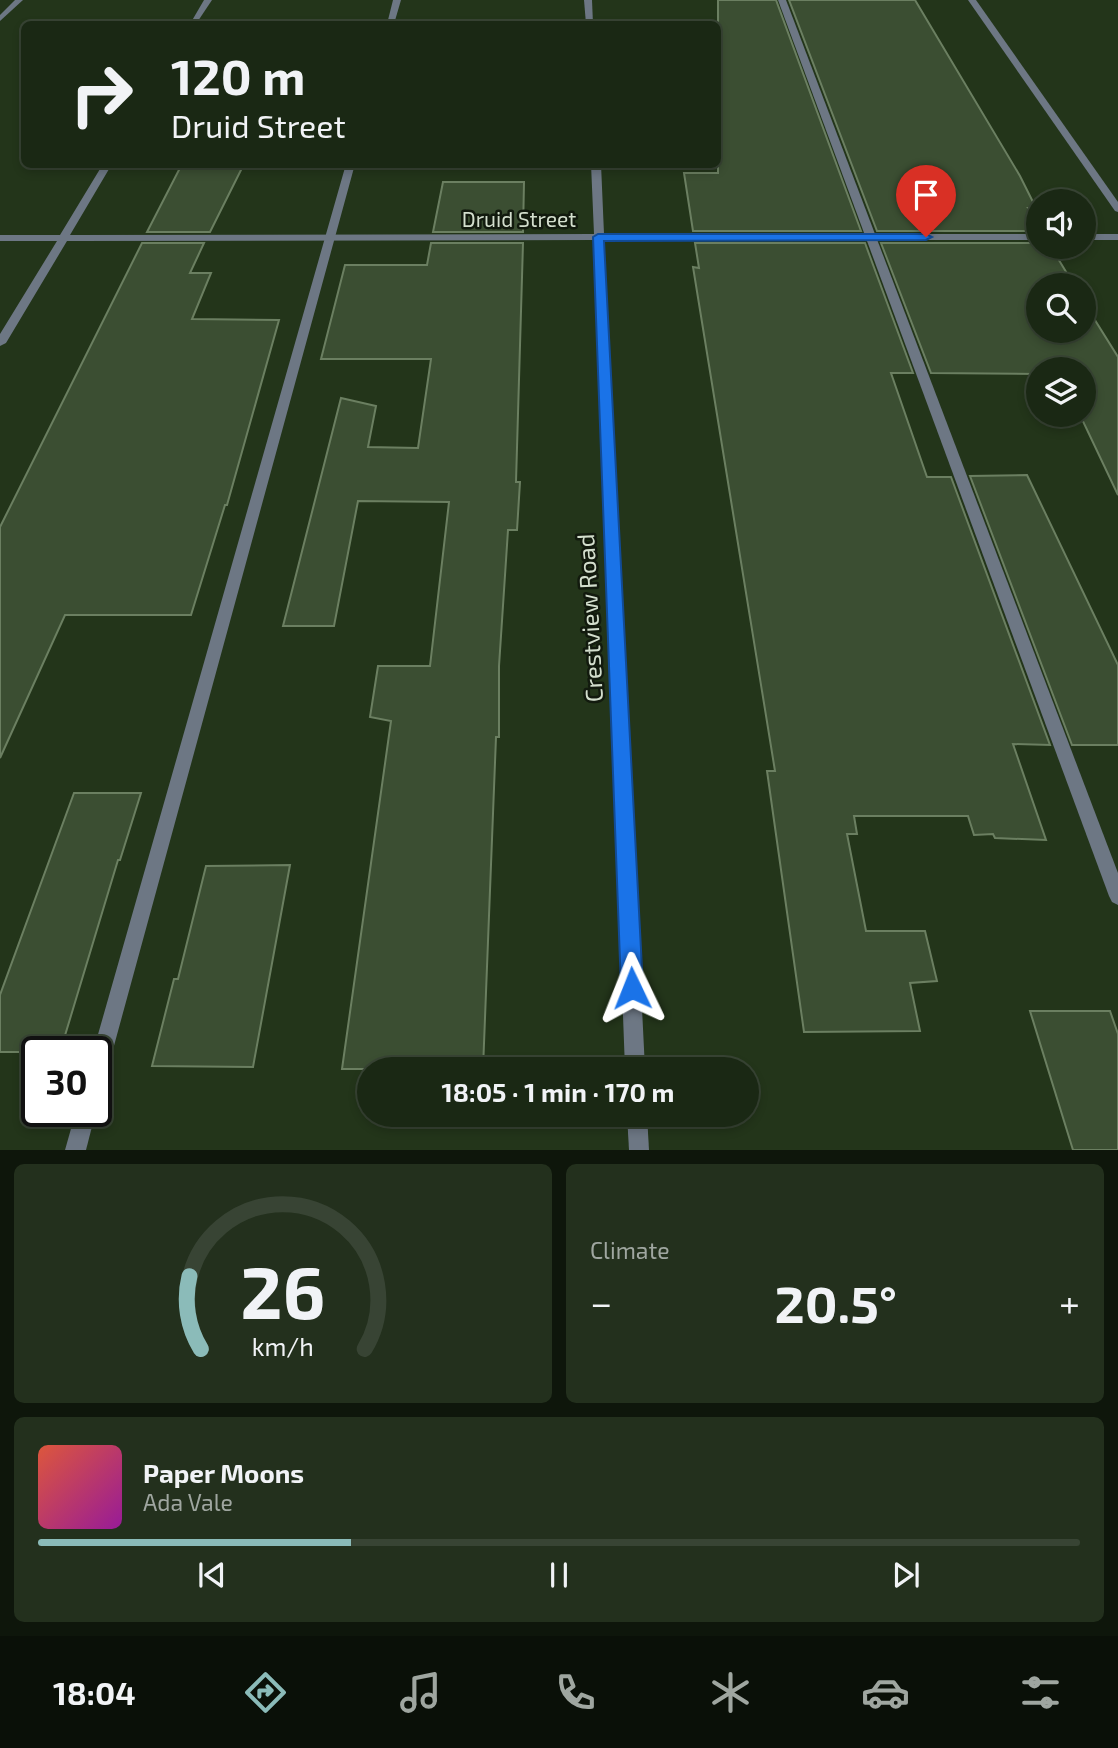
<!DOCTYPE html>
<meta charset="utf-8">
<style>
:root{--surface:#1a2814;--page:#23301d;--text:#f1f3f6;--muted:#9fa6a0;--line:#384434;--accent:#8bbbb9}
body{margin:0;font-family:"Exo 2",sans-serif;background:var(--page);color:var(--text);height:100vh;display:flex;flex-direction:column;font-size:26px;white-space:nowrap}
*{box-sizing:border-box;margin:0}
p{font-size:23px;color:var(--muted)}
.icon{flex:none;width:38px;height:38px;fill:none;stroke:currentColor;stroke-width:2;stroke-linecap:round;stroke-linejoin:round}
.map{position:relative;height:1150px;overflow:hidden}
.panel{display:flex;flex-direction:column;gap:14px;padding:14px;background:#0e160b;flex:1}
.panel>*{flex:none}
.guide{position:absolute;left:21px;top:21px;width:700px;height:147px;border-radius:10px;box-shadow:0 4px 10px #0003,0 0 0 2px var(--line);background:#1a2814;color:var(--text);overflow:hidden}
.controls{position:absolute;left:1026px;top:189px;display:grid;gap:14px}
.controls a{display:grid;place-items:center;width:70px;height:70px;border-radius:50%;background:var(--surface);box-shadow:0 4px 10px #0003,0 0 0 2px var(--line);font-size:35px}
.speed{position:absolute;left:21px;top:1036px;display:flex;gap:14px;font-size:35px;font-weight:700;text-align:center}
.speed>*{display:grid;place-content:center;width:91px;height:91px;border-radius:50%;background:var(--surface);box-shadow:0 4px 10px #0003,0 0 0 2px var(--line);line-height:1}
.speed .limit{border:4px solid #111;border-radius:10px;background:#fff;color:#111}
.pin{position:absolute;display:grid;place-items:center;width:60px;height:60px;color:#fff;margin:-72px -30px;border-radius:50% 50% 50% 0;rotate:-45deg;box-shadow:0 0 7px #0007}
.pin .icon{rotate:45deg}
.me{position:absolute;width:77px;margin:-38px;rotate:358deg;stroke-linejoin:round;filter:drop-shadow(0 0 5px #0008)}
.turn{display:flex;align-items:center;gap:24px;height:147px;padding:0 35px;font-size:32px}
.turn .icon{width:91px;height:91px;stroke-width:2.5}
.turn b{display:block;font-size:49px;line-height:60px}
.big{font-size:52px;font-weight:700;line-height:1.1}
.panel .card{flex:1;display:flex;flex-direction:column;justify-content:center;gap:10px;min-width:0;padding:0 24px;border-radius:10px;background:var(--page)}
.panel .dial{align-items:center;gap:0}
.dial svg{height:182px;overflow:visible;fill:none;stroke:var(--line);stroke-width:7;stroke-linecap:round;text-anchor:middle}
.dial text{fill:var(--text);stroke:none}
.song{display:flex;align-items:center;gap:21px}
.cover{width:84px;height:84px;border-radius:10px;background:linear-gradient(135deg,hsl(10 70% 55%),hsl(300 70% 35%))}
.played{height:7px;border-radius:4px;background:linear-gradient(90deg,var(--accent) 30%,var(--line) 30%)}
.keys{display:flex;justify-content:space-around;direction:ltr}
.heat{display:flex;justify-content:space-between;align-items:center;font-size:38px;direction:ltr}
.panel .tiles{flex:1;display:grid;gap:14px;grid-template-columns:1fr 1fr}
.card:last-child{grid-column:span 2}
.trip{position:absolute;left:357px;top:1057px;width:402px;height:70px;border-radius:35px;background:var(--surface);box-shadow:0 4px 10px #0003,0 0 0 2px var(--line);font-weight:700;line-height:70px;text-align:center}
.tab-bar{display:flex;height:112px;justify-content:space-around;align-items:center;background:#0a1008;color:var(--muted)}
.tab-bar .icon{width:49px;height:49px}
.tab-bar .active{color:var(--accent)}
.tab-bar b{font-size:32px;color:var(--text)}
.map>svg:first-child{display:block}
.building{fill:#3b4e32;stroke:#6b7f61;stroke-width:2}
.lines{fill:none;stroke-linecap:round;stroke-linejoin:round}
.service{fill:#6d7784;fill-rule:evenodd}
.minor{fill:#6d7784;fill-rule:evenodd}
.route{fill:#1a73e8;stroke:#114b97;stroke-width:2}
.labels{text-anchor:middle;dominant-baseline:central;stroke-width:5;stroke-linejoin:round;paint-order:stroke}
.far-street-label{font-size:21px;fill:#d3decd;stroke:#121a0e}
.street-label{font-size:24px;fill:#d3decd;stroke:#121a0e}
</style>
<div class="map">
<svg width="1118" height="1150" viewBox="0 0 1118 1150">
<rect width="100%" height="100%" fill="#23351a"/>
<g class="building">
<polygon points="718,0 776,0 861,231 693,231 684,173 718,173"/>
<polygon points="789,0 915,0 1020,176 1036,208 1028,208 1038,224 1038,231 877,231"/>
<polygon points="182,164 244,164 210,232 147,232"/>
<polygon points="443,182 524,182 523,232 433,232"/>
<polygon points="142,243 204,243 190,273 211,273 192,319 279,320 227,505 225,505 191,615 65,615 0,758 0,527"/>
<polygon points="431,243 523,243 516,482 520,482 517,530 508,530 499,666 499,737 496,737 483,1069 342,1069 391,721 370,717 378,666 430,666 449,502 358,501 334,626 283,626 341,398 376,406 368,447 418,448 431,359 321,359 345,265 427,265"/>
<polygon points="695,243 865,243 913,373 891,373 927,477 951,477 1050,745 1013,744 1046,840 995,838 993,834 974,835 968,816 854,816 857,834 847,834 866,931 925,931 937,981 910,983 920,1031 804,1032 767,771 775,771 693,267 699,268"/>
<polygon points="881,243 1038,243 1038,247 1051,247 1074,285 1038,285 1038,331 1083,331 1083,301 1118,357 1118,495 1080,415 1083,415 1083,369 1038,369 1038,374 931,373"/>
<polygon points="1027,475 1118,665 1118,745 1072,745 970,476"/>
<polygon points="74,793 141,793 120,860 118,860 60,1052 0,1052 0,995"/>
<polygon points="290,865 253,1067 152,1066 174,979 178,979 206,866"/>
<polygon points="1030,1011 1110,1011 1118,1034 1118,1150 1073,1150"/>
</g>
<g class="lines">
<g class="service">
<polygon points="15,0 23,0 0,21 0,15"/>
<polygon points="393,0 401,0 394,24 387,24"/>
<polygon points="778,0 786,0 1118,873 1118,905 1112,902 1109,896"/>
<polygon points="346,164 355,164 106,1075 103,1082 96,1085 96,1052 93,1052"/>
<polygon points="76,1111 96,1111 86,1150 65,1150"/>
</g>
<g class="minor">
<polygon points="204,0 212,0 196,24 190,24"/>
<polygon points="584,0 592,0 593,24 586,24"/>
<polygon points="968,0 976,0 1118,202 1118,212 1115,211"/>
<polygon points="103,164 112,164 70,235 594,234 591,164 601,164 604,234 1038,234 1038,240 604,240 645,1069 625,1069 594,240 67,241 6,343 0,346 0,334 57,241 0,241 0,235 60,235"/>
<rect x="1083" y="234" width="35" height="6"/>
<polygon points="627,1115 647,1115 649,1150 629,1150"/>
</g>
</g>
<polygon class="route" points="598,234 926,234 932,237 926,240 604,241 643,988 639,995 632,998 624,995 621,988 593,237"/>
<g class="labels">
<g class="far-street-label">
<text x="519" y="218">Druid Street</text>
</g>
<g class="street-label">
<text transform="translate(589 618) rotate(-93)">Crestview Road</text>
</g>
</g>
</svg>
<div class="controls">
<a><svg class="icon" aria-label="sound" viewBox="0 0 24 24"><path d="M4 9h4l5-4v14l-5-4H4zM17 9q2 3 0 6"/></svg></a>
<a><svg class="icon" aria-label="search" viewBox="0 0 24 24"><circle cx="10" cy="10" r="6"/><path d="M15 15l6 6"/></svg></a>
<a><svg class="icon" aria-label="layers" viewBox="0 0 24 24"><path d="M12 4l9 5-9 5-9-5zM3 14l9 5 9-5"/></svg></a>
</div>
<div class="speed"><div class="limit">30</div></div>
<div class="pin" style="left:926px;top:237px;background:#d93025"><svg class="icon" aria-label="arrive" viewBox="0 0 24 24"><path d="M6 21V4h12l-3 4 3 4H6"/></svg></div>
<svg class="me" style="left:632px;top:988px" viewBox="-20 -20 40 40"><path d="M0-17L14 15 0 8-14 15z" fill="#1a73e8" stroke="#fff" stroke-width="4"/></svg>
<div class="trip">18:05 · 1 min · 170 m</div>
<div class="guide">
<div class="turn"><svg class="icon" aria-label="right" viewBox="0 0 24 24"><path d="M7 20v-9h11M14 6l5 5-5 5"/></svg><div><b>120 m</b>Druid Street</div></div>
</div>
</div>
<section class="panel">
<div class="tiles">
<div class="card dial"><svg viewBox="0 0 100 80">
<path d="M14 69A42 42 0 1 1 86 69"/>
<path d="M14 69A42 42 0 0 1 9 37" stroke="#8bbbb9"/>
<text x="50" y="56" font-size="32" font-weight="700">26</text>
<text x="50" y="72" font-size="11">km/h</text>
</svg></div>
<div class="card"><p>Climate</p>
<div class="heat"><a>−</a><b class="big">20.5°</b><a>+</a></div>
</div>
<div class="card">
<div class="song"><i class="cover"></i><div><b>Paper Moons</b><p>Ada Vale</p></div></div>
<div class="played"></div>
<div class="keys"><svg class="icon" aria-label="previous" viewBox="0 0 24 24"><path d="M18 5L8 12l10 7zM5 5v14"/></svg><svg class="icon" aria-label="pause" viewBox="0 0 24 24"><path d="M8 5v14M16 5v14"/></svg><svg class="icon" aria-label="next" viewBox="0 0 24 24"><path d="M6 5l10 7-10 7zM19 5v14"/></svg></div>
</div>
</div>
</section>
<nav class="tab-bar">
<b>18:04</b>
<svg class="icon active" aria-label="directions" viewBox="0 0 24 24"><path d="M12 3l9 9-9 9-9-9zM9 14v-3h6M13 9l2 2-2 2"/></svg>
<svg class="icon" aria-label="music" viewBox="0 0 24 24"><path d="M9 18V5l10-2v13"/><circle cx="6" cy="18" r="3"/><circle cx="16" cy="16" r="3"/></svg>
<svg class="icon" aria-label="phone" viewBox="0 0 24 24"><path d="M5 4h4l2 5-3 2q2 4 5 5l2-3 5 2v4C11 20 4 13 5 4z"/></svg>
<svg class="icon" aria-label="climate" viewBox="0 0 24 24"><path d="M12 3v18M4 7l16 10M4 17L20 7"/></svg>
<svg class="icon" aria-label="car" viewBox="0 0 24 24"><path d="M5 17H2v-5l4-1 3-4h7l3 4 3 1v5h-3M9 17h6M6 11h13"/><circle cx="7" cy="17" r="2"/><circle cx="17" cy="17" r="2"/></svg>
<svg class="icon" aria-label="filters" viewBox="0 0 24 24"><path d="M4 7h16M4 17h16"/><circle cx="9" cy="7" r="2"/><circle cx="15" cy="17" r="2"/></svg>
</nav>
